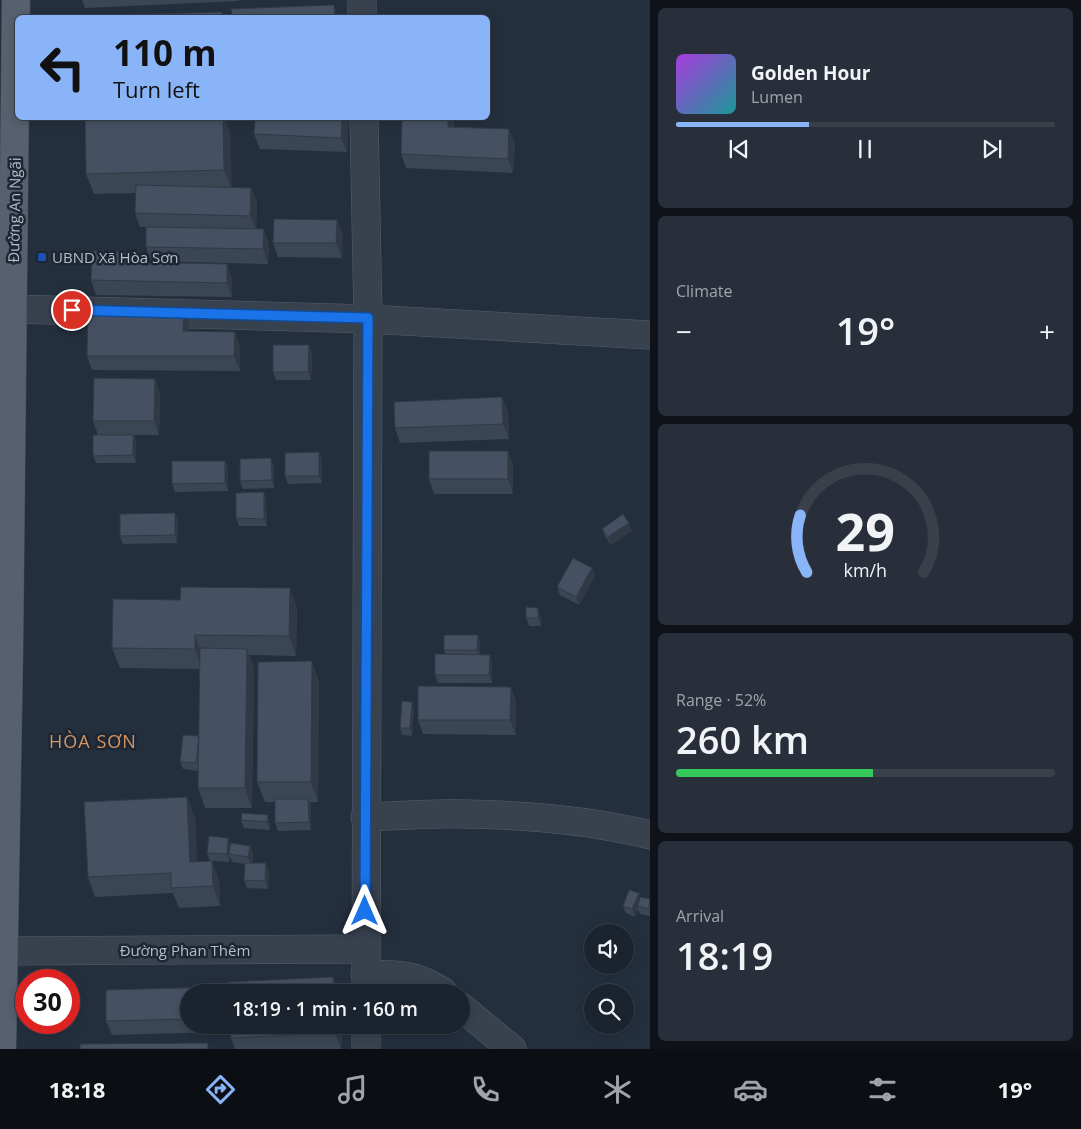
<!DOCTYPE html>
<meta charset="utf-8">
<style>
:root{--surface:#1b232e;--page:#282f3a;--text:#f1f3f6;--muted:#a0a4aa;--line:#39404a;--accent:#8ab4f8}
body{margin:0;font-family:"Open Sans",sans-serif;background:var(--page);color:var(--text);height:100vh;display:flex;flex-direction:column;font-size:19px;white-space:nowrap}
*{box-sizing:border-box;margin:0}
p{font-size:16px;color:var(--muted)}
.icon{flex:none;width:28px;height:28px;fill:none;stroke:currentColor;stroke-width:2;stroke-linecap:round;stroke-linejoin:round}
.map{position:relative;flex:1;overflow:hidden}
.drawer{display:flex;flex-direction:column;gap:8px;padding:8px;background:#0f1319;width:431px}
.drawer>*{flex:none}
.guide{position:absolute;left:15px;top:15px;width:475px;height:105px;border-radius:8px;box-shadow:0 2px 8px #0003,0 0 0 1px var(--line);background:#8ab4f8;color:#111;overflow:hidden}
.fabs{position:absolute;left:584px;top:924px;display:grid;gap:10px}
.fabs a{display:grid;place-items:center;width:50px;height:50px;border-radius:50%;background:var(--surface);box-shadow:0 2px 8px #0003,0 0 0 1px var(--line);font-size:25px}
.speed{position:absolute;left:15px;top:969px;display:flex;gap:10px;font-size:25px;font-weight:700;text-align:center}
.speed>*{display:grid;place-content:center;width:65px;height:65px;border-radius:50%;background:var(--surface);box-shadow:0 2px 8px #0003,0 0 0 1px var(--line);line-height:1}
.speed .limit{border:8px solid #d22;background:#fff;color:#111}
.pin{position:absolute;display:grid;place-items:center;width:42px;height:42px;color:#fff;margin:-21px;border:2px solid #fff;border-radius:50%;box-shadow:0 1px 5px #0007}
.me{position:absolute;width:55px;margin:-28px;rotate:0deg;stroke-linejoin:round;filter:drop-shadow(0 0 4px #0008)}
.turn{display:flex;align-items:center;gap:18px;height:105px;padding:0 15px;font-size:22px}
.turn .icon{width:65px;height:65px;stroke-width:2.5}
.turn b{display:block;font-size:35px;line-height:42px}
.big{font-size:38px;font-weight:600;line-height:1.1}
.drawer .tile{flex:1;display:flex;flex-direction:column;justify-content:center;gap:8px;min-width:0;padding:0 18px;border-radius:8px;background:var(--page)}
.drawer .dial{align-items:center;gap:0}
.dial svg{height:130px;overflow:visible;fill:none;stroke:var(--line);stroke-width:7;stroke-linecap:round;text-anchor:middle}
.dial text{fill:var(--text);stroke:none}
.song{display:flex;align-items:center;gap:15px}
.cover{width:60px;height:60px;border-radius:8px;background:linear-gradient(135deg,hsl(280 70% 55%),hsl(180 70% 35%))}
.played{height:5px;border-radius:2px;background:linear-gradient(90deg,var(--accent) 35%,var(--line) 35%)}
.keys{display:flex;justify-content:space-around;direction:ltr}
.heat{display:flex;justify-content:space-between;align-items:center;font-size:28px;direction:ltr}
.charge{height:8px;border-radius:4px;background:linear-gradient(90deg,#34c759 52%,var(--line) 0)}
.trip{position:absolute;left:180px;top:984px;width:290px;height:50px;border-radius:25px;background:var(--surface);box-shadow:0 2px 8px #0003,0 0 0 1px var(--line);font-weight:600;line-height:50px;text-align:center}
.tab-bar{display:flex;height:80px;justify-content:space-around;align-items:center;background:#0b0e12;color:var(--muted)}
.tab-bar .icon{width:35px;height:35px}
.tab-bar .selected{color:var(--accent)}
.tab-bar b{font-size:22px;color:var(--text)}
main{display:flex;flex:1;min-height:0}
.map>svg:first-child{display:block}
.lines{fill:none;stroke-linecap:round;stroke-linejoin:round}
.minor-casing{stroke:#565f6c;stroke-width:29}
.major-casing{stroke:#414a57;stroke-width:29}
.minor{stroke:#38414e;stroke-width:28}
.major{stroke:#56606e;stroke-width:28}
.wall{fill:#3b4654}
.shaded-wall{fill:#303945}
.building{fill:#455162;stroke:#303945}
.route-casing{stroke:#114b97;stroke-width:12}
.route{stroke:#1a73e8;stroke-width:9}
.transit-dot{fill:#1a4fb4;stroke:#1d2633;stroke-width:2}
.labels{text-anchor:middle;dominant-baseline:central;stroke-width:5;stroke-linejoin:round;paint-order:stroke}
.street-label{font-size:15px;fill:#b4bcc9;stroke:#1d2633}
.poi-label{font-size:15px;fill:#b4bcc9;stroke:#1d2633;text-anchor:start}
.quarter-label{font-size:18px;letter-spacing:1px;fill:#d59563;stroke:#1d2633}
</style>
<main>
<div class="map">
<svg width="650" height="1049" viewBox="0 0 650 1049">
<rect width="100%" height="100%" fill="#242f3e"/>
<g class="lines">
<defs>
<g id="minor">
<polyline points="362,0 362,18"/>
<polyline points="364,118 368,319 366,992"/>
<polyline points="13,309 368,319 650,335"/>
<path d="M365,817C398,816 432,813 464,814C526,815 590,820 650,835"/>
<polyline points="4,951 365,949"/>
<path d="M365,974C400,975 413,973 443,992"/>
<polyline points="461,1007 512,1049"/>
<polyline points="366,1025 366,1049"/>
</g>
<polyline id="major" points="2,1049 9,652 16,0"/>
</defs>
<use href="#minor" class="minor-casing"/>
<use href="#major" class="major-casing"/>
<use href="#minor" class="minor"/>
<use href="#major" class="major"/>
</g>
<g class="wall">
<polygon points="82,0 239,0 239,1 85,8"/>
<polygon points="255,118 348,118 347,152 260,149 254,134"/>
<polygon points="454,119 454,127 509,129 515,144 513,173 406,168 401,154"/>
<polygon points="230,132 231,187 251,188 257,202 256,229 269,243 268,264 151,261 146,247 146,227 140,227 135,213 136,193 94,194 86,174"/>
<polygon points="343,234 342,258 278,257 273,243"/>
<polygon points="132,252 136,262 227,264 232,278 232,297 96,295 91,280"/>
<polygon points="189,325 189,331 240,346 240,371 92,370 87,356"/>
<polygon points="312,353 311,380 276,380 273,372"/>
<polygon points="155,379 160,394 159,435 134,435 136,443 136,463 96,463 93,456 98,435 93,421"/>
<polygon points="502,397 508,412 509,439 400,443 395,428"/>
<polygon points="508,451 513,466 513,494 434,494 429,479"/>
<polygon points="319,452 322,460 322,483 288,484 285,476"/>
<polygon points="225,461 228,468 228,491 175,492 172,484"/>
<polygon points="274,466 274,488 243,489 240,481"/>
<polygon points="264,492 266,500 267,526 239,526 236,518"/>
<polygon points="175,513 178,521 177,543 123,544 120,536"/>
<polygon points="602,529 632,531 611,545 605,536"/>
<polygon points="592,568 595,576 579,605 560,595 557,587"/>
<polygon points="297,607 296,656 249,655 254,668 252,808 205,808 198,788 198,771 183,769 180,762 199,736 199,669 120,668 112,648"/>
<polygon points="540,615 541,626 529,626 526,618"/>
<polygon points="478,635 480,643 480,655 492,663 492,683 438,683 435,675 446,655 444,650"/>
<polygon points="319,681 318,802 310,802 311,807 311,830 278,831 275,823 275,802 265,802 257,782"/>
<polygon points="511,687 516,701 516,735 423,734 418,720"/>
<polygon points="414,709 412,736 402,735 400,728"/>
<polygon points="242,813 270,823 270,830 244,828 241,820"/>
<polygon points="195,817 197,862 210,861 207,853 228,838 230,846 250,846 253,854 252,863 269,871 268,889 247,888 244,880 245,864 232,862 230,856 229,862 212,861 219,881 220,906 179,908 173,893 95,897 88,877"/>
<polygon points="639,893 640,897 650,899 650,916 640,914 638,909 635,917 626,913 623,906"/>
<polygon points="218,987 220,992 189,992 189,1025 224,1025 224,1032 112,1035 106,1021 106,990"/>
<polygon points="230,1025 342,1025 342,1049 235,1049 231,1038"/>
</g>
<g class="shaded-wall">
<polygon points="334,5 339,18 335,18"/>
<polygon points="223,118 225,118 230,132 232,190 224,170"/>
<polygon points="342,118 348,118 347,152 341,138"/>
<polygon points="448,118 453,118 454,119 453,141 448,127"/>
<polygon points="509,129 515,144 513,173 508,159"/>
<polygon points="251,188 257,202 256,230 250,216"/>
<polygon points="337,220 343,234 342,258 336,243"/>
<polygon points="264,229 269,243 268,264 263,249"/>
<polygon points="132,252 137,266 131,262"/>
<polygon points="227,264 232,278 232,297 227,283"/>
<polygon points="184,310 189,325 188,346 183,331"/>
<polygon points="235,332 240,346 240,371 234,356"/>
<polygon points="309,345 312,353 311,380 308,372"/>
<polygon points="155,379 160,394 159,435 154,421"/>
<polygon points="502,397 508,412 509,439 503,424"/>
<polygon points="133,435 136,443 136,463 133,455"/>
<polygon points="508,451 513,466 513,494 508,479"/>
<polygon points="319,452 322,460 322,483 319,476"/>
<polygon points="271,458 274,466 274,488 272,480"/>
<polygon points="225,461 228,468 228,491 225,483"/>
<polygon points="264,492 266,500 267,526 264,519"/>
<polygon points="175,513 178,521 177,543 175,535"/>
<polygon points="629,523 632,531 611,545 608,537"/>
<polygon points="592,568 595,576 579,605 576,597"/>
<polygon points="290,588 297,607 296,656 289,636"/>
<polygon points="538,608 540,615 541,626 538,618"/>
<polygon points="195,635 202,655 202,669 195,649"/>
<polygon points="478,635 480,643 480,657 477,650"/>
<polygon points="247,649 254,668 252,808 245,788"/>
<polygon points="490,655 492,663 492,683 489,675"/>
<polygon points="312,661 319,681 318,802 311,782"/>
<polygon points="511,687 516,701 516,735 510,720"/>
<polygon points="412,702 414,709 412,736 410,728"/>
<polygon points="187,797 195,817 198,882 190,862"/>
<polygon points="308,799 311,807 311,830 309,822"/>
<polygon points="268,815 270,823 270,830 267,822"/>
<polygon points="228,838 230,846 229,854 229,862 227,854"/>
<polygon points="250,846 253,854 251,865 248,857"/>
<polygon points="212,861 219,881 220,906 213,886"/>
<polygon points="266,863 269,871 268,889 265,881"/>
<polygon points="639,893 641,901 638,906 638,909 635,917 632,909"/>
<polygon points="333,977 339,992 334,992"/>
<polygon points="222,1025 224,1025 224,1032"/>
<polygon points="335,1025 342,1025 342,1049 341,1049 335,1033"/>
</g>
<g class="building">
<polygon points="334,5 335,18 232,18 231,9"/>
<polygon points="222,12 222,18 75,18 75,16"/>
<polygon points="85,118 223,118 224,170 86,174"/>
<polygon points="255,118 342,118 341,138 254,134"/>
<polygon points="402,118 448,118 448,127 509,129 508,159 401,154"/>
<polygon points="136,185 251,188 250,216 135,213"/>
<polygon points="274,219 337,220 336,243 273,243"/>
<polygon points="146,227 264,229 263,249 146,247"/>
<polygon points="92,251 132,252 131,262 227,264 227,283 91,280"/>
<polygon points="88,310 184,310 183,331 235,332 234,356 87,356"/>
<polygon points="273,345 309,345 308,372 273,372"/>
<polygon points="94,378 155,379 154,421 93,421"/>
<polygon points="502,397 503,424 395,428 394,402"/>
<polygon points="93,435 133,435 133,455 93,456"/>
<rect x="429" y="451" width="79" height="28"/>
<polygon points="319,452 319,476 285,476 285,453"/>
<polygon points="271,458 272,480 240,481 240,459"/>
<polygon points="172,461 225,461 225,483 172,484"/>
<polygon points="264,492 264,519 236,518 236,493"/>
<polygon points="175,513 175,535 120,536 120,514"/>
<polygon points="623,514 629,523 608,537 602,529"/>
<polygon points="573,558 592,568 576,597 557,587"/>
<polygon points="181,587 290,588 289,636 195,635 195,649 112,648 113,599 180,600"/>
<polygon points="526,607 538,608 538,618 526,618"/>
<polygon points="444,635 478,635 477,650 444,650"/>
<polygon points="200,648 247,649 245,788 198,788"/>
<polygon points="435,654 490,655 489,675 435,675"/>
<polygon points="312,661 311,782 257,782 258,662"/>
<polygon points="418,686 511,687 510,720 418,720"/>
<polygon points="402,701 412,702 410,728 400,728"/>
<polygon points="183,735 199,736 196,763 180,762"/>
<polygon points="187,797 190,862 212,861 213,886 171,888 171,873 88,877 84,802"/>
<polygon points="275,799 308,799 309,822 275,823"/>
<polygon points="242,813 268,815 267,822 241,820"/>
<polygon points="209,836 228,838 227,854 207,853"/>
<polygon points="231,843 250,846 248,857 229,854"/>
<polygon points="245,863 266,863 265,881 244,880"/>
<polygon points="629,890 639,893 632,909 623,906"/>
<polygon points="640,897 650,899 649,909 638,906"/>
<polygon points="333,977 334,992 229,992 228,982"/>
<polygon points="218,987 218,992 189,992 189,1019 106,1021 106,990"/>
<polygon points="230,1025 335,1025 335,1033 231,1038"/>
<polygon points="208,1043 208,1049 80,1049 80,1044"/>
</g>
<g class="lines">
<defs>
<polyline id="route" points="72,310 368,318 365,911"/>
</defs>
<use href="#route" class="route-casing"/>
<use href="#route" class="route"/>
</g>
<rect class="transit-dot" x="37" y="252" width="10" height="10" rx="2.5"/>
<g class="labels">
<g class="street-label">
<text transform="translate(14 210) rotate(-89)">Đường An Ngãi</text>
<text x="185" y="950">Đường Phan Thêm</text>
</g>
<g class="poi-label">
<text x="52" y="257">UBND Xã Hòa Sơn</text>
</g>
<g class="quarter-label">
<text x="93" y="741">HÒA SƠN</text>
</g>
</g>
</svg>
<div class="fabs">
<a><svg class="icon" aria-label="sound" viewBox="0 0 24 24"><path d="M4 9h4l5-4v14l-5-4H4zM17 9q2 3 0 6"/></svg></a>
<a><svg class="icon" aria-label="search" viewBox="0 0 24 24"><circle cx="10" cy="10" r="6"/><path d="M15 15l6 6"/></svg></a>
</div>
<div class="speed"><div class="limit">30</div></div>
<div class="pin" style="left:72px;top:310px;background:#d93025"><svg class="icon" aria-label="arrive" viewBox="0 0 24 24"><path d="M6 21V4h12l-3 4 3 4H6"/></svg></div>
<svg class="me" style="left:365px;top:911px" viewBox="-20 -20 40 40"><path d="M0-17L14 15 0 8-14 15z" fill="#1a73e8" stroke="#fff" stroke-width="4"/></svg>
<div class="trip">18:19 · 1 min · 160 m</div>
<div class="guide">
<div class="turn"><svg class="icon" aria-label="left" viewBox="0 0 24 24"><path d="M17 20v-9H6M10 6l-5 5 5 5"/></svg><div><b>110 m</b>Turn left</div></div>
</div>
</div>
<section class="drawer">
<div class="tile">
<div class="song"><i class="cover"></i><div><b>Golden Hour</b><p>Lumen</p></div></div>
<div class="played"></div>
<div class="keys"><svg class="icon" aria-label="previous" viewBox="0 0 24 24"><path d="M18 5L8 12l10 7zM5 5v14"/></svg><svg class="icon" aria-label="pause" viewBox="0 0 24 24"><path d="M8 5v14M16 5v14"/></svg><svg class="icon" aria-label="next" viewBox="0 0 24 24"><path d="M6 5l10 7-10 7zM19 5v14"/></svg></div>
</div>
<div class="tile"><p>Climate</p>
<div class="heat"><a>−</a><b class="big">19°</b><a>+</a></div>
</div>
<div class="tile dial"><svg viewBox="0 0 100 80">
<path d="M14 69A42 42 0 1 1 86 69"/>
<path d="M14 69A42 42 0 0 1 10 34" stroke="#8ab4f8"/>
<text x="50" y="56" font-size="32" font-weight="700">29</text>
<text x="50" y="72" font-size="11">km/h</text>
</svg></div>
<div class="tile"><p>Range · 52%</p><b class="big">260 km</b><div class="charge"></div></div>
<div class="tile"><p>Arrival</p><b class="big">18:19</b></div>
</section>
</main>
<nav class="tab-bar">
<b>18:18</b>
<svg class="icon selected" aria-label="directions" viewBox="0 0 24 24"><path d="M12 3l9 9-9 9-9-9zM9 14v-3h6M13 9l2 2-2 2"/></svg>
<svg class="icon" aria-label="music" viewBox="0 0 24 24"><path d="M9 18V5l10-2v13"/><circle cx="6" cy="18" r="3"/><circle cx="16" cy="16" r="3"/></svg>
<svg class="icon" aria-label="phone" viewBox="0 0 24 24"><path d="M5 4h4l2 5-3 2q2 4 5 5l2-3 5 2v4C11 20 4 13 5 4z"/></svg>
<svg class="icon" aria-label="climate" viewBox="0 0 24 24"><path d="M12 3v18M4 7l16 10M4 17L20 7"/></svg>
<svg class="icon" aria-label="car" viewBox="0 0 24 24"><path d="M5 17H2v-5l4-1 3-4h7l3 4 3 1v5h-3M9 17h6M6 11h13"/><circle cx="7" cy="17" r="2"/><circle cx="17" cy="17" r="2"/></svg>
<svg class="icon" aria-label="filters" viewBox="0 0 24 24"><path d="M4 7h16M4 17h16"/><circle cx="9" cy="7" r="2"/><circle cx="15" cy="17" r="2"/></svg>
<b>19°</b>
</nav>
